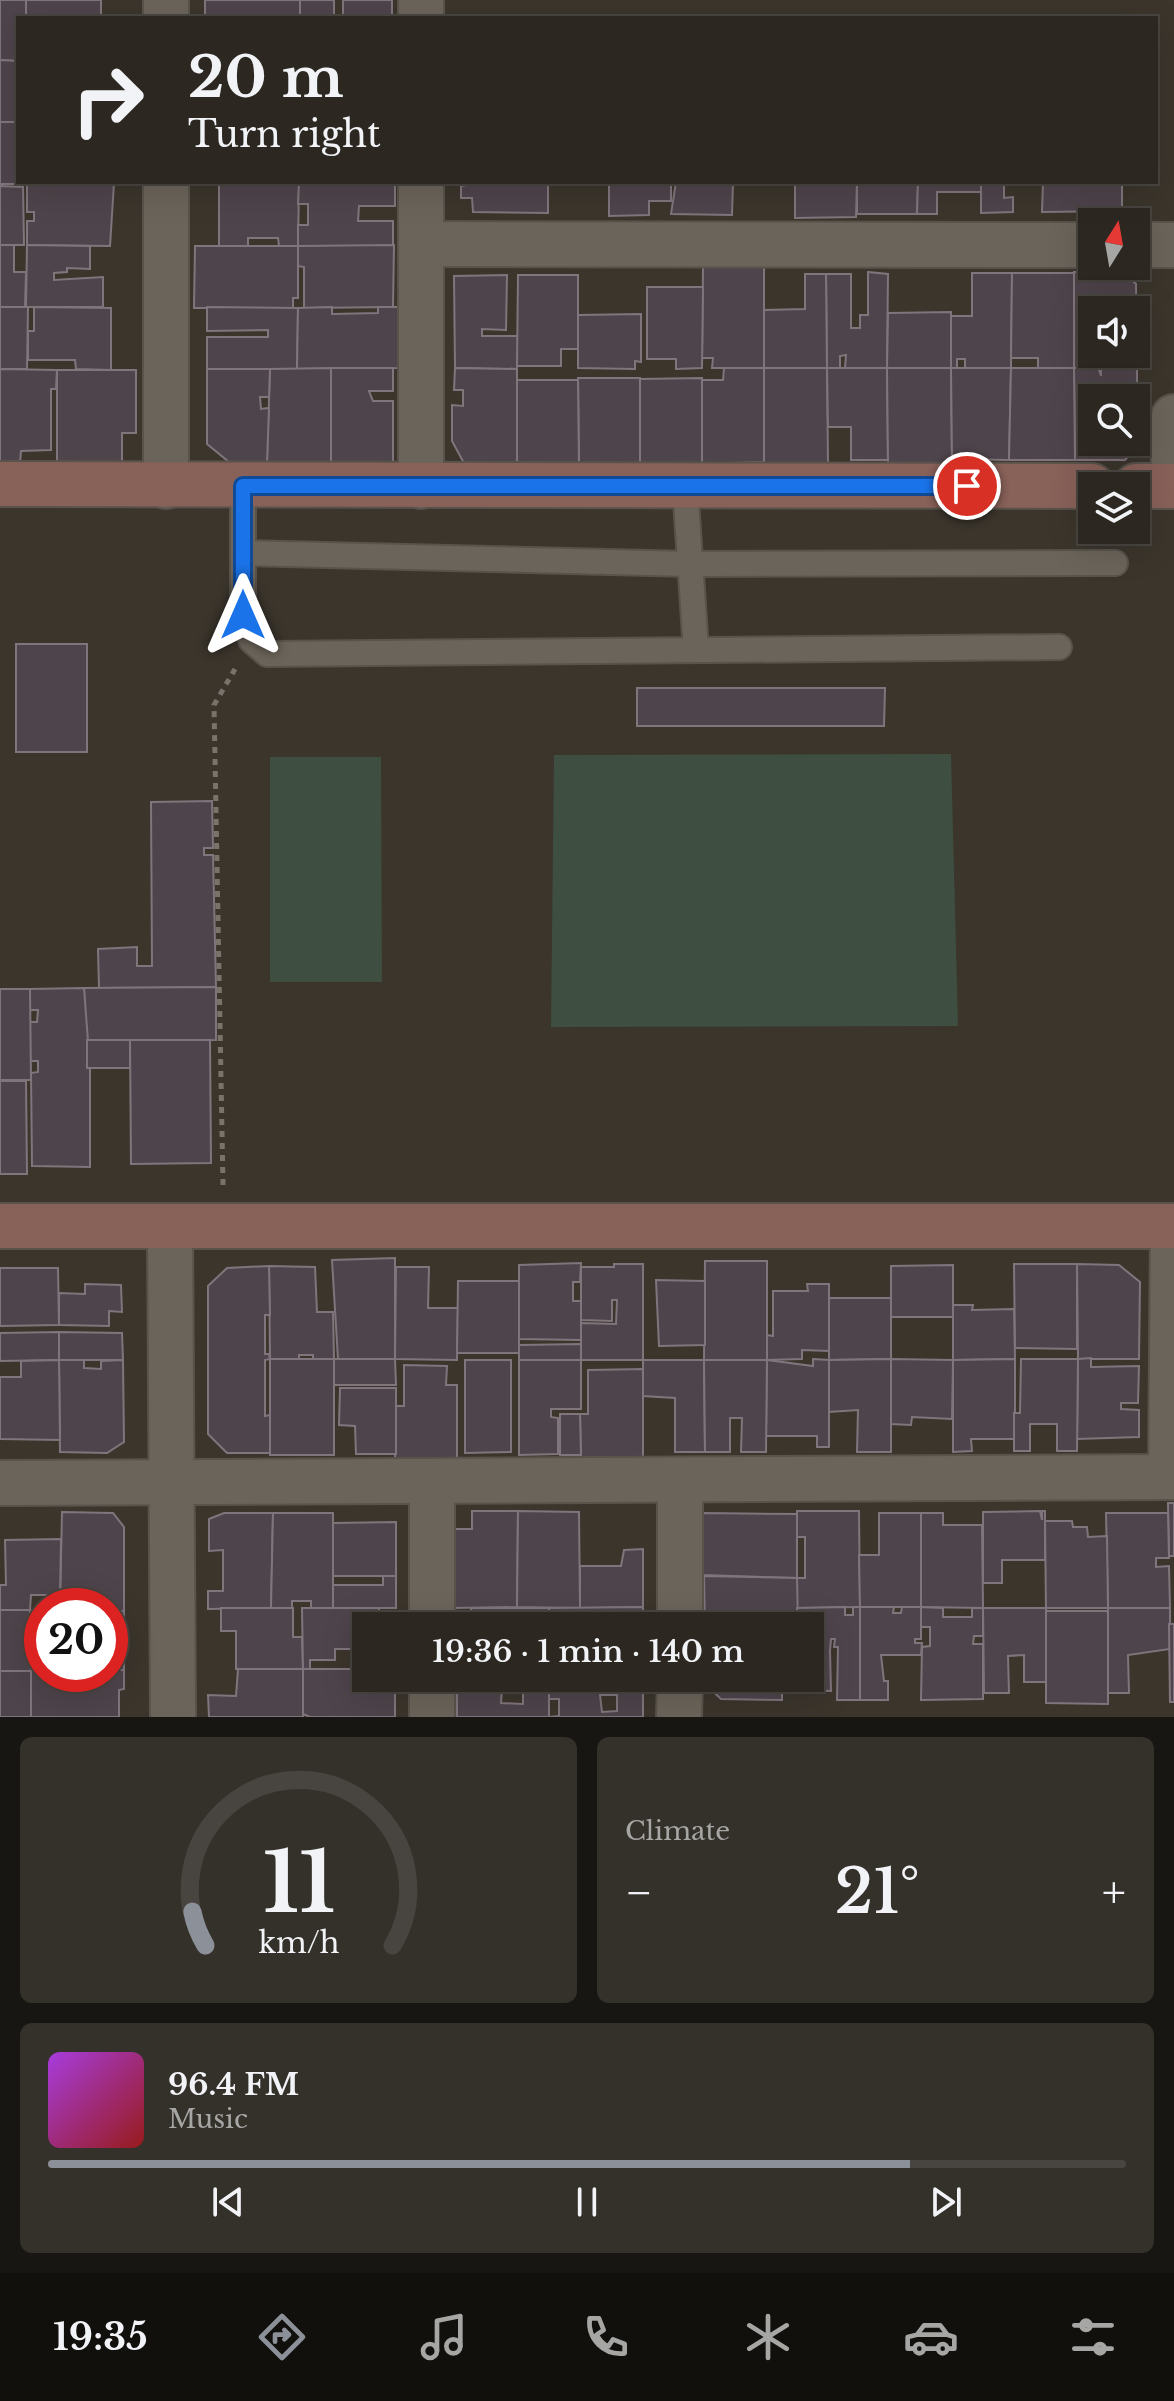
<!DOCTYPE html>
<meta charset="utf-8">
<style>
:root{--surface:#2c2821;--page:#34302a;--text:#f1f3f6;--muted:#a6a6a5;--line:#48443f;--accent:#8c9099}
body{margin:0;font-family:"Libre Baskerville",serif;background:var(--page);color:var(--text);height:100vh;display:flex;flex-direction:column;font-size:30px;white-space:nowrap}
*{box-sizing:border-box;margin:0}
p{font-size:26px;color:var(--muted)}
.icon{flex:none;width:44px;height:44px;fill:none;stroke:currentColor;stroke-width:2;stroke-linecap:round;stroke-linejoin:round}
.map{position:relative;height:1717px;overflow:hidden}
.panel{display:flex;flex-direction:column;gap:20px;padding:20px;background:#181612;flex:1}
.panel>*{flex:none}
.hud{position:absolute;left:16px;top:16px;width:1142px;height:168px;border-radius:0px;box-shadow:0 8px 32px #0002,0 0 0 2px var(--line);background:#2c2821;color:var(--text);overflow:hidden}
.needle{width:52px;rotate:11deg}
.buttons{position:absolute;left:1078px;top:208px;display:grid;gap:16px}
.buttons a{display:grid;place-items:center;width:72px;height:72px;border-radius:0px;background:var(--surface);box-shadow:0 8px 32px #0002,0 0 0 2px var(--line);font-size:40px}
.speed{position:absolute;left:24px;top:1588px;display:flex;gap:16px;font-size:40px;font-weight:700;text-align:center}
.speed>*{display:grid;place-content:center;width:104px;height:104px;border-radius:50%;background:var(--surface);box-shadow:0 8px 32px #0002,0 0 0 2px var(--line);line-height:1}
.speed .limit{border:12px solid #d22;background:#fff;color:#111}
.pin{position:absolute;display:grid;place-items:center;width:68px;height:68px;color:#fff;margin:-34px;border:4px solid #fff;border-radius:50%;box-shadow:0 2px 8px #0007}
.me{position:absolute;width:88px;margin:-44px;rotate:0deg;stroke-linejoin:round;filter:drop-shadow(0 0 6px #0008)}
.turn{display:flex;align-items:center;gap:28px;height:168px;padding:0 40px;font-size:36px}
.turn .icon{width:104px;height:104px;stroke-width:2.5}
.turn b{display:block;font-size:56px;line-height:68px}
.big{font-size:60px;font-weight:600;line-height:1.1}
.panel .tile{flex:1;display:flex;flex-direction:column;justify-content:center;gap:12px;min-width:0;padding:0 28px;border-radius:12px;background:var(--page)}
.panel .dial{align-items:center;gap:0}
.dial svg{height:208px;overflow:visible;fill:none;stroke:var(--line);stroke-width:7;stroke-linecap:round;text-anchor:middle}
.dial text{fill:var(--text);stroke:none}
.song{display:flex;align-items:center;gap:24px}
.cover{width:96px;height:96px;border-radius:12px;background:linear-gradient(135deg,hsl(280 70% 55%),hsl(0 70% 35%))}
.played{height:8px;border-radius:4px;background:linear-gradient(90deg,var(--accent) 80%,var(--line) 80%)}
.keys{display:flex;justify-content:space-around;direction:ltr}
.heat{display:flex;justify-content:space-between;align-items:center;font-size:44px;direction:ltr}
.panel .tiles{flex:1;display:grid;gap:20px;grid-template-columns:1fr 1fr}
.tile:last-child{grid-column:span 2}
.trip{position:absolute;left:352px;top:1612px;width:472px;height:80px;border-radius:0px;background:var(--surface);box-shadow:0 8px 32px #0002,0 0 0 2px var(--line);font-weight:600;line-height:80px;text-align:center}
.menu{display:flex;height:128px;justify-content:space-around;align-items:center;background:#12100d;color:var(--muted)}
.menu .icon{width:56px;height:56px}
.menu .on{color:var(--accent)}
.menu b{font-size:36px;color:var(--text)}
.map>svg:first-child{display:block}
.green{fill:#3e4e41}
.building{fill:#4e444b;stroke:#80757c;stroke-width:2;fill-rule:evenodd}
.lines{fill:none;stroke-linecap:round;stroke-linejoin:round}
.lane-casing{stroke:#59534c;stroke-width:28}
.street-casing{stroke:#59534c;stroke-width:48}
.secondary-casing{stroke:#59534c;stroke-width:48}
.path{stroke:#79736c;stroke-width:5;stroke-dasharray:6 6;stroke-linecap:butt}
.lane{stroke:#6b645a;stroke-width:24}
.street{stroke:#6b645a;stroke-width:44}
.secondary{stroke:#886159;stroke-width:44}
.route-casing{stroke:#114b97;stroke-width:20}
.route{stroke:#1a73e8;stroke-width:14}
</style>
<div class="map">
<svg width="1174" height="1717" viewBox="0 0 1174 1717">
<rect width="100%" height="100%" fill="#3b352c"/>
<g class="green">
<polygon points="951,754 958,1026 551,1027 554,755"/>
<polygon points="270,757 381,757 382,982 270,982"/>
</g>
<g class="building">
<polygon points="0,0 26,0 26,18 18,18 18,61 0,60"/>
<rect x="26" y="0" width="75" height="18"/>
<rect x="205" y="0" width="95" height="18"/>
<rect x="300" y="0" width="34" height="18"/>
<rect x="343" y="0" width="49" height="18"/>
<polygon points="0,60 18,61 17,122 0,122"/>
<polygon points="0,122 18,122 18,182 27,184 0,184"/>
<polygon points="467,182 548,182 548,213 473,212 472,198 461,198 461,186 467,185"/>
<polygon points="609,182 671,182 671,201 649,201 649,215 609,216"/>
<polygon points="676,182 733,182 732,215 671,214"/>
<polygon points="795,182 857,182 856,217 795,218"/>
<polygon points="857,182 918,182 917,214 857,214"/>
<polygon points="918,182 981,182 981,192 937,192 937,214 917,214"/>
<polygon points="981,182 1004,182 1004,198 1013,197 1013,212 981,213"/>
<polygon points="1043,182 1122,182 1122,211 1042,212"/>
<polygon points="114,183 110,246 27,245 27,221 34,221 34,212 27,212 27,184"/>
<polygon points="219,183 299,184 298,246 279,246 278,238 248,238 248,246 219,246"/>
<polygon points="299,184 395,185 395,206 359,206 358,221 393,221 393,246 298,246 298,225 308,225 308,204 298,204"/>
<polygon points="0,186 23,187 24,245 0,245"/>
<polygon points="0,245 14,245 14,272 26,272 25,308 0,307"/>
<polygon points="27,245 90,246 90,269 67,268 67,272 54,273 54,280 103,277 103,307 26,307"/>
<polygon points="394,245 393,307 304,308 304,267 298,266 298,246"/>
<polygon points="195,246 298,246 298,298 293,298 293,308 194,308"/>
<polygon points="764,266 764,368 712,368 713,358 702,358 703,267"/>
<path d="M1123,271L1136,284L1137,367L1074,368V272ZM1092,310H1136V354H1092Z"/>
<polygon points="868,272 888,274 887,368 845,368 846,355 840,356 840,368 827,368 826,274 851,274 851,328 860,328 860,315 868,315"/>
<polygon points="972,273 1012,273 1011,368 965,368 965,359 957,359 957,368 951,368 951,316 972,316"/>
<polygon points="1012,273 1074,273 1074,368 1038,368 1038,358 1011,358"/>
<polygon points="805,274 826,274 827,368 764,368 764,310 805,309"/>
<polygon points="507,275 506,330 482,329 482,336 518,336 517,369 455,368 454,276"/>
<polygon points="518,275 578,275 578,349 561,349 561,366 517,366"/>
<polygon points="647,287 703,287 702,368 676,369 676,359 647,359"/>
<polygon points="0,307 28,307 27,369 0,369"/>
<polygon points="34,307 111,308 111,370 76,369 75,360 28,360 28,331 34,331"/>
<polygon points="207,307 298,308 297,369 207,369 207,337 268,337 268,330 207,331"/>
<polygon points="332,307 332,314 378,313 378,307 401,307 401,368 297,369 298,308"/>
<polygon points="951,312 951,368 887,368 888,313"/>
<polygon points="641,314 641,362 635,361 635,369 578,368 578,315"/>
<polygon points="1098,367 1101,376 1101,367 1137,367 1137,419 1136,398 1092,398 1092,442 1136,442 1137,429 1137,446 1125,460 1075,460 1074,368"/>
<polygon points="331,368 393,368 393,391 369,391 373,401 393,401 393,462 331,462"/>
<polygon points="331,368 331,462 267,462 270,369"/>
<polygon points="455,368 517,369 517,465 465,465 452,441 452,405 463,406 463,390 454,390"/>
<polygon points="724,368 764,368 764,462 702,464 702,380 723,380"/>
<polygon points="764,368 827,368 828,464 764,465"/>
<polygon points="827,368 887,368 888,460 851,460 851,427 828,427"/>
<polygon points="887,368 951,368 952,468 888,464"/>
<polygon points="951,368 1011,368 1009,460 952,459"/>
<polygon points="1011,368 1074,368 1075,460 1009,460"/>
<polygon points="0,369 57,370 56,389 51,389 51,450 21,451 20,463 0,463"/>
<polygon points="207,369 270,369 269,397 260,397 261,409 269,408 267,462 229,462 207,444"/>
<polygon points="57,370 136,370 136,433 122,433 122,463 57,463"/>
<polygon points="578,378 640,378 640,465 579,465"/>
<polygon points="702,378 702,464 640,465 640,379"/>
<polygon points="517,380 578,380 579,470 517,470"/>
<rect x="16" y="644" width="71" height="108"/>
<polygon points="637,688 885,688 884,726 637,726"/>
<polygon points="212,801 213,848 204,848 204,855 213,855 216,987 99,988 98,949 137,947 137,966 152,966 151,802"/>
<polygon points="216,987 216,1040 86,1041 84,988"/>
<polygon points="84,988 90,1068 90,1167 32,1166 31,1073 38,1072 38,1061 30,1061 30,1022 37,1022 38,1010 30,1010 30,989"/>
<polygon points="0,989 30,989 31,1080 0,1080"/>
<rect x="87" y="1040" width="43" height="28"/>
<polygon points="130,1040 210,1040 211,1163 131,1164"/>
<polygon points="0,1081 26,1081 27,1174 0,1174"/>
<polygon points="395,1258 395,1359 338,1359 332,1260"/>
<polygon points="705,1261 767,1261 767,1360 704,1360"/>
<polygon points="581,1263 580,1282 573,1282 573,1301 581,1301 581,1340 519,1339 519,1265"/>
<polygon points="614,1264 643,1264 643,1360 581,1360 581,1323 616,1324 617,1300 612,1300 612,1321 581,1320 581,1267 614,1267"/>
<polygon points="1014,1264 1077,1264 1077,1349 1015,1348"/>
<polygon points="1077,1264 1119,1265 1140,1282 1139,1359 1078,1359"/>
<polygon points="953,1265 953,1317 891,1317 891,1266"/>
<polygon points="269,1266 315,1267 317,1312 333,1312 334,1359 313,1359 313,1355 299,1355 299,1360 270,1359"/>
<polygon points="269,1266 270,1315 265,1315 265,1354 269,1354 270,1359 265,1360 265,1416 270,1415 270,1453 227,1453 208,1434 208,1286 227,1268"/>
<polygon points="396,1267 429,1267 428,1308 458,1308 457,1360 395,1359"/>
<polygon points="0,1268 58,1268 59,1325 0,1326"/>
<polygon points="656,1280 705,1281 705,1345 659,1346"/>
<polygon points="458,1281 519,1281 519,1353 457,1353"/>
<polygon points="85,1284 121,1285 122,1312 109,1311 109,1326 59,1325 59,1293 85,1294"/>
<polygon points="807,1284 829,1284 829,1351 802,1350 802,1359 767,1360 767,1335 773,1336 773,1291 808,1291"/>
<polygon points="829,1298 891,1298 891,1359 829,1360"/>
<polygon points="953,1305 973,1305 972,1310 1014,1309 1015,1359 953,1360"/>
<polygon points="59,1332 59,1360 0,1361 0,1333"/>
<polygon points="59,1332 122,1333 123,1360 59,1360"/>
<polygon points="581,1344 581,1360 519,1360 519,1345"/>
<polygon points="1091,1358 1091,1367 1139,1366 1138,1403 1121,1403 1121,1409 1139,1410 1139,1437 1077,1439 1078,1359"/>
<rect x="270" y="1359" width="64" height="96"/>
<polygon points="334,1359 395,1359 396,1385 334,1385"/>
<polygon points="813,1359 829,1360 829,1447 817,1447 817,1436 766,1436 767,1360 813,1366"/>
<polygon points="891,1359 891,1452 857,1452 858,1410 829,1412 829,1360"/>
<polygon points="891,1359 953,1360 952,1419 912,1417 911,1425 891,1424"/>
<polygon points="1015,1359 1015,1439 971,1439 972,1451 953,1452 953,1360"/>
<polygon points="1021,1359 1078,1359 1077,1451 1057,1451 1057,1424 1030,1424 1030,1451 1014,1451 1014,1413 1020,1413"/>
<polygon points="59,1360 84,1360 84,1368 101,1369 101,1361 123,1360 124,1442 107,1453 60,1452"/>
<polygon points="59,1360 60,1440 0,1439 0,1377 21,1377 21,1361"/>
<polygon points="465,1360 511,1360 511,1452 465,1453"/>
<polygon points="519,1360 581,1360 581,1409 551,1409 551,1417 558,1418 558,1454 519,1455"/>
<polygon points="643,1360 704,1360 705,1452 675,1452 675,1398 643,1396"/>
<polygon points="704,1360 767,1360 766,1452 741,1452 742,1418 730,1418 730,1452 705,1452"/>
<polygon points="404,1365 447,1366 446,1385 457,1385 457,1461 395,1459 396,1406 404,1406"/>
<polygon points="643,1369 643,1460 581,1462 580,1414 588,1414 588,1370"/>
<polygon points="340,1388 396,1388 396,1454 356,1454 355,1426 339,1425"/>
<polygon points="560,1414 580,1414 581,1455 560,1455"/>
<polygon points="1168,1503 1174,1503 1174,1556 1169,1556"/>
<polygon points="472,1511 518,1511 517,1607 454,1608 454,1529 472,1529"/>
<polygon points="518,1511 579,1512 580,1608 517,1607"/>
<polygon points="797,1511 859,1511 860,1607 797,1608 797,1578 805,1578 805,1537 797,1537"/>
<polygon points="1040,1511 1042,1520 1042,1511 1045,1511 1045,1560 1002,1560 1002,1583 983,1583 983,1512"/>
<polygon points="62,1512 113,1513 124,1527 124,1611 110,1611 110,1606 60,1606"/>
<polygon points="224,1513 273,1513 271,1608 208,1609 208,1591 223,1591 223,1550 209,1551 209,1519"/>
<polygon points="273,1513 333,1513 333,1608 311,1608 311,1601 292,1601 292,1608 271,1608"/>
<polygon points="702,1513 797,1514 797,1578 702,1575 702,1558 698,1558"/>
<polygon points="879,1513 921,1513 921,1607 860,1607 859,1555 879,1555"/>
<polygon points="921,1513 943,1513 943,1525 982,1525 983,1608 921,1607"/>
<polygon points="1106,1513 1168,1513 1169,1558 1156,1558 1156,1567 1169,1566 1170,1608 1108,1608"/>
<polygon points="1045,1521 1072,1521 1073,1527 1087,1527 1088,1537 1107,1536 1108,1608 1046,1608"/>
<polygon points="396,1522 396,1576 333,1576 333,1523"/>
<polygon points="61,1539 60,1595 31,1595 30,1610 0,1610 0,1585 6,1585 5,1540"/>
<polygon points="643,1549 643,1607 580,1608 580,1566 621,1566 624,1550"/>
<polygon points="383,1576 396,1576 396,1608 333,1608 333,1585 383,1585"/>
<polygon points="704,1576 797,1578 798,1626 705,1626"/>
<polygon points="845,1607 845,1615 853,1615 853,1607 860,1607 860,1700 837,1700 838,1647 834,1647 835,1639 831,1639 830,1651 831,1691 798,1690 798,1678 810,1678 810,1626 798,1626 797,1608"/>
<polygon points="860,1607 894,1607 893,1613 901,1613 902,1607 921,1607 921,1639 915,1639 915,1643 922,1643 921,1655 881,1655 884,1681 888,1681 888,1700 860,1700"/>
<polygon points="921,1607 943,1608 943,1617 972,1617 972,1608 983,1608 983,1636 974,1636 973,1644 983,1644 983,1699 921,1700 922,1647 930,1646 930,1627 921,1627"/>
<polygon points="221,1608 293,1608 293,1637 302,1637 303,1669 236,1669 236,1631 221,1631"/>
<polygon points="302,1608 379,1608 379,1626 366,1626 366,1649 335,1649 335,1660 310,1660 310,1669 303,1669"/>
<polygon points="471,1608 549,1608 549,1624 471,1626"/>
<polygon points="549,1608 643,1607 643,1626 549,1626"/>
<polygon points="983,1608 1046,1608 1046,1682 1024,1682 1024,1655 1008,1656 1009,1693 984,1693"/>
<polygon points="1108,1608 1170,1608 1170,1649 1128,1655 1129,1693 1108,1693"/>
<polygon points="0,1610 30,1610 31,1671 0,1671"/>
<polygon points="30,1610 42,1610 42,1661 31,1660"/>
<rect x="110" y="1611" width="14" height="59"/>
<polygon points="1046,1611 1108,1611 1108,1704 1046,1703"/>
<polygon points="1169,1624 1174,1624 1174,1702 1170,1702"/>
<polygon points="238,1669 303,1669 303,1717 209,1717 208,1695 236,1696"/>
<polygon points="303,1669 366,1669 366,1678 395,1678 395,1717 310,1717 303,1714"/>
<polygon points="42,1670 42,1674 110,1674 110,1670 124,1670 124,1689 119,1690 119,1717 31,1717 31,1671"/>
<rect x="0" y="1671" width="31" height="46"/>
<path d="M457,1678H549V1717H457ZM502,1688H523V1704L501,1703Z"/>
<path d="M549,1678H643V1717H549L559,1716V1699H549ZM600,1695H617V1711L602,1712Z"/>
<polygon points="705,1678 782,1678 782,1700 721,1699 705,1684"/>
</g>
<g class="lines">
<defs>
<g id="lane">
<polyline points="243,486 243,615 251,640 267,654 1059,647"/>
<polyline points="685,486 696,650"/>
<polyline points="244,553 690,564 1115,563"/>
</g>
<g id="street">
<polyline points="166,0 166,18"/>
<polyline points="421,18 421,0"/>
<polyline points="166,182 166,486"/>
<polyline points="421,182 421,486"/>
<polyline points="421,244 1092,245"/>
<polyline points="1136,245 1174,245"/>
<polyline points="1174,486 1174,417"/>
<polyline points="170,1226 173,1717"/>
<polyline points="1171,1477 1173,1226"/>
<polyline points="0,1483 1174,1477"/>
<polyline points="432,1626 432,1482"/>
<polyline points="680,1626 680,1481"/>
<polyline points="432,1717 432,1678"/>
<polyline points="679,1717 680,1678"/>
</g>
<g id="secondary">
<polyline points="0,484 1092,486"/>
<polyline points="1136,486 1174,486"/>
<polyline points="0,1226 1174,1226"/>
</g>
</defs>
<use href="#lane" class="lane-casing"/>
<use href="#street" class="street-casing"/>
<use href="#secondary" class="secondary-casing"/>
<polyline class="path" points="223,1185 214,705 235,669"/>
<use href="#lane" class="lane"/>
<use href="#street" class="street"/>
<use href="#secondary" class="secondary"/>
</g>
<g class="lines">
<defs>
<polyline id="route" points="243,615 243,486 967,486"/>
</defs>
<use href="#route" class="route-casing"/>
<use href="#route" class="route"/>
</g>
</svg>
<div class="buttons">
<a><svg class="needle" viewBox="-14 -14 28 28"><path d="M0-13l5 13h-10z" fill="#e53935"/><path d="M0 13l5-13h-10z" fill="#a6a6a5"/></svg></a>
<a><svg class="icon" aria-label="sound" viewBox="0 0 24 24"><path d="M4 9h4l5-4v14l-5-4H4zM17 9q2 3 0 6"/></svg></a>
<a><svg class="icon" aria-label="search" viewBox="0 0 24 24"><circle cx="10" cy="10" r="6"/><path d="M15 15l6 6"/></svg></a>
<a><svg class="icon" aria-label="layers" viewBox="0 0 24 24"><path d="M12 4l9 5-9 5-9-5zM3 14l9 5 9-5"/></svg></a>
</div>
<div class="speed"><div class="limit">20</div></div>
<div class="pin" style="left:967px;top:486px;background:#d93025"><svg class="icon" aria-label="arrive" viewBox="0 0 24 24"><path d="M6 21V4h12l-3 4 3 4H6"/></svg></div>
<svg class="me" style="left:243px;top:615px" viewBox="-20 -20 40 40"><path d="M0-17L14 15 0 8-14 15z" fill="#1a73e8" stroke="#fff" stroke-width="4"/></svg>
<div class="trip">19:36 · 1 min · 140 m</div>
<div class="hud">
<div class="turn"><svg class="icon" aria-label="right" viewBox="0 0 24 24"><path d="M7 20v-9h11M14 6l5 5-5 5"/></svg><div><b>20 m</b>Turn right</div></div>
</div>
</div>
<section class="panel">
<div class="tiles">
<div class="tile dial"><svg viewBox="0 0 100 80">
<path d="M14 69A42 42 0 1 1 86 69"/>
<path d="M14 69A42 42 0 0 1 9 56" stroke="#8c9099"/>
<text x="50" y="56" font-size="32" font-weight="700">11</text>
<text x="50" y="72" font-size="11">km/h</text>
</svg></div>
<div class="tile"><p>Climate</p>
<div class="heat"><a>−</a><b class="big">21°</b><a>+</a></div>
</div>
<div class="tile">
<div class="song"><i class="cover"></i><div><b>96.4 FM</b><p>Music</p></div></div>
<div class="played"></div>
<div class="keys"><svg class="icon" aria-label="previous" viewBox="0 0 24 24"><path d="M18 5L8 12l10 7zM5 5v14"/></svg><svg class="icon" aria-label="pause" viewBox="0 0 24 24"><path d="M8 5v14M16 5v14"/></svg><svg class="icon" aria-label="next" viewBox="0 0 24 24"><path d="M6 5l10 7-10 7zM19 5v14"/></svg></div>
</div>
</div>
</section>
<nav class="menu">
<b>19:35</b>
<svg class="icon on" aria-label="directions" viewBox="0 0 24 24"><path d="M12 3l9 9-9 9-9-9zM9 14v-3h6M13 9l2 2-2 2"/></svg>
<svg class="icon" aria-label="music" viewBox="0 0 24 24"><path d="M9 18V5l10-2v13"/><circle cx="6" cy="18" r="3"/><circle cx="16" cy="16" r="3"/></svg>
<svg class="icon" aria-label="phone" viewBox="0 0 24 24"><path d="M5 4h4l2 5-3 2q2 4 5 5l2-3 5 2v4C11 20 4 13 5 4z"/></svg>
<svg class="icon" aria-label="climate" viewBox="0 0 24 24"><path d="M12 3v18M4 7l16 10M4 17L20 7"/></svg>
<svg class="icon" aria-label="car" viewBox="0 0 24 24"><path d="M5 17H2v-5l4-1 3-4h7l3 4 3 1v5h-3M9 17h6M6 11h13"/><circle cx="7" cy="17" r="2"/><circle cx="17" cy="17" r="2"/></svg>
<svg class="icon" aria-label="filters" viewBox="0 0 24 24"><path d="M4 7h16M4 17h16"/><circle cx="9" cy="7" r="2"/><circle cx="15" cy="17" r="2"/></svg>
</nav>
